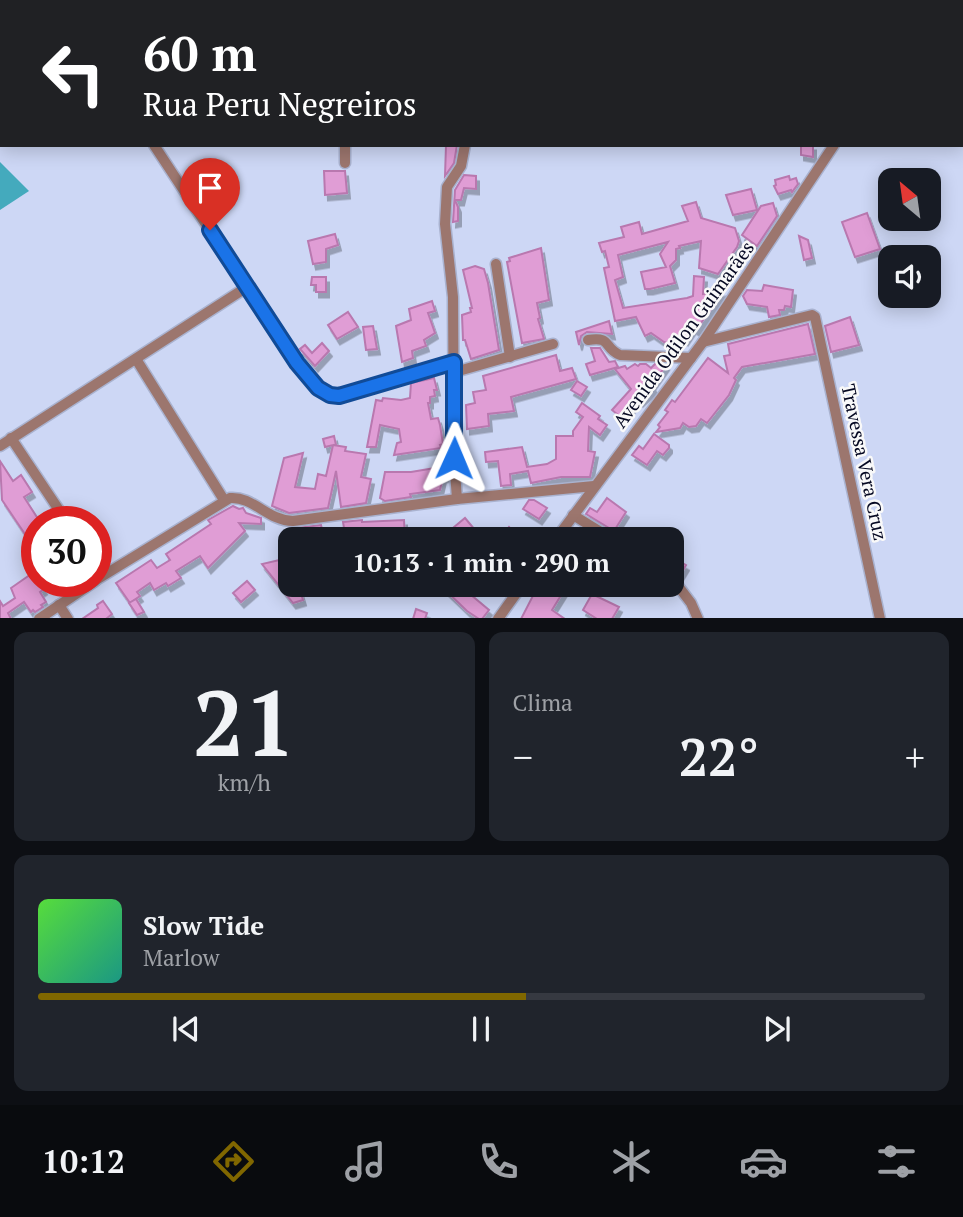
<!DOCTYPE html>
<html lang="pt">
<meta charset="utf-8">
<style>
:root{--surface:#171b24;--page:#20242c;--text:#f1f3f6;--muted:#9ea1a6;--line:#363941;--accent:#806700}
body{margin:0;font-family:"PT Serif",serif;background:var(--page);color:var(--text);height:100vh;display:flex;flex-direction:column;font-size:26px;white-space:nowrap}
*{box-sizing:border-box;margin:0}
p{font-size:23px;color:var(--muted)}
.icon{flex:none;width:38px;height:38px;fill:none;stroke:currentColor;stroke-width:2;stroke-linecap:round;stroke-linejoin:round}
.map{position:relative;height:618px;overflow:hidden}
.sheet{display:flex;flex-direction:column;gap:14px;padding:14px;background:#0d0f14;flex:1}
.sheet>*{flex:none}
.guide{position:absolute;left:0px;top:0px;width:964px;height:147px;box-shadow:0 4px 18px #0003;background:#202124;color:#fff;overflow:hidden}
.needle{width:46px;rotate:331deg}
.tools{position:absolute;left:878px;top:168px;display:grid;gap:14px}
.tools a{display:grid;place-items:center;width:63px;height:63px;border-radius:14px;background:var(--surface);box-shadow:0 4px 18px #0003;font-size:35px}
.speed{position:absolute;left:21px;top:506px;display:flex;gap:14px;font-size:35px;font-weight:700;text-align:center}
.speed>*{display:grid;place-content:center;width:91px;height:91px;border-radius:50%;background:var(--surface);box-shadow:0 4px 18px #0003;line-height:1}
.speed .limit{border:10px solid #d22;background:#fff;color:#111}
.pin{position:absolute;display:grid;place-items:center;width:60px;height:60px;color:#fff;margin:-72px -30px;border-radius:50% 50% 50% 0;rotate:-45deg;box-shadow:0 0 7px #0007}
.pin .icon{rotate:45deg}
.me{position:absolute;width:77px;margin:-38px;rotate:1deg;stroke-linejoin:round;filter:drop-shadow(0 0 5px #0008)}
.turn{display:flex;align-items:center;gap:24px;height:147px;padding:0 28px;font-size:32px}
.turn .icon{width:91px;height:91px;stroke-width:2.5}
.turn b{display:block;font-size:49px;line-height:60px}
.big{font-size:52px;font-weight:600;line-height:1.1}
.sheet .card{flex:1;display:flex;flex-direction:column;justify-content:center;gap:10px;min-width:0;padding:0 24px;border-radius:14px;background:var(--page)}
.sheet .dial{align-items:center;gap:0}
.dial b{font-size:91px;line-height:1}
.song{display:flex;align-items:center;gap:21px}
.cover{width:84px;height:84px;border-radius:10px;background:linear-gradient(135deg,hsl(110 70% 55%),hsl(170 70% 35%))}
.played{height:7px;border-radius:4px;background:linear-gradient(90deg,var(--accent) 55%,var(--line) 55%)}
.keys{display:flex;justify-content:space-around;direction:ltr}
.heat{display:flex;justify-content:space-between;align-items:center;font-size:38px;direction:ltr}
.sheet .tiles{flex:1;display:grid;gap:14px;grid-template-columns:1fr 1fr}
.card:last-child{grid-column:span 2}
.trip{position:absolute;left:278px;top:527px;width:406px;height:70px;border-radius:14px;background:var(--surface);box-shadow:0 4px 18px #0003;font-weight:600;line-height:70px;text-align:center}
.menu{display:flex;height:112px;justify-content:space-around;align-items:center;background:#090b0e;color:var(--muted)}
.menu .icon{width:49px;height:49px}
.menu .active{color:var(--accent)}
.menu b{font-size:32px;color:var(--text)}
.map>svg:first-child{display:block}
.water{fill:#44aabd}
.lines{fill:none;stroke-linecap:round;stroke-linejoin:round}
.stream{stroke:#44aabd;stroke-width:2.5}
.building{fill:#e09dd5;stroke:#b978af;stroke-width:2;filter:url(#shadow)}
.minor-casing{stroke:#a9b2cf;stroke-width:13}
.minor{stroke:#9c766e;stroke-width:10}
.route-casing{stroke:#114b97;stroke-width:18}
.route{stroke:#1a73e8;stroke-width:12}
.labels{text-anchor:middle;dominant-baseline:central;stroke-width:5;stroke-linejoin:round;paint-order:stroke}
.street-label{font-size:19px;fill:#050822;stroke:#f9f9f9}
</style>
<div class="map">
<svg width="963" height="619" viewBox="0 0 963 619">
<defs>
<filter id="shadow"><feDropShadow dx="3" dy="5.5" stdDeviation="0" flood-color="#0004"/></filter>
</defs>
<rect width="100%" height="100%" fill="#cdd7f5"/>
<polygon class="water" points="0,162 29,191 0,210"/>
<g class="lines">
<g class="stream">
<polyline points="10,2 12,0"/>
<polyline points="0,24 2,17"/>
</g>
</g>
<g class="building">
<polygon points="446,145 457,145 454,163 445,176"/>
<polygon points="801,145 813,145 813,157 801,155"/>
<polygon points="324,171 345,171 347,193 325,195"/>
<polygon points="464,175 476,176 476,189 464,188 461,200 455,200 458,207 458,221 453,222 455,190"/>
<polygon points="789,176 790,180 796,178 798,184 792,192 791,190 778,194 774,186 776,185 775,180"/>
<polygon points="751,189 757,210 733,215 726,195"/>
<polygon points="696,202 701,218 735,228 739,241 737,247 718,274 699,268 701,241 679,246 680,248 676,249 676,260 670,266 675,283 650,289 645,289 641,272 666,267 660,254 668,242 618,255 623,277 615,280 623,308 687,298 693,296 694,276 704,277 703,294 724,291 696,330 693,328 685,340 677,336 671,344 664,342 651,333 645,336 636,317 615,321 604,268 609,267 605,251 602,252 599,243 624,237 621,227 639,222 642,234 688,221 682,206"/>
<polygon points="773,203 777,216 757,246 742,235 761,206"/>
<polygon points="867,213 880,249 855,257 842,222"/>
<polygon points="335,234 338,245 326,249 326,262 313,264 308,241"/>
<polygon points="799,236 808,240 812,258 804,260"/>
<polygon points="541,248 549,300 537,303 540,318 538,319 544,339 522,343 507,262 510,261 509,258"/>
<polygon points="475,266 484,269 488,283 499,350 471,359 465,340 463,340 462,315 471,312 470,308 472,308 463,270"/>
<polygon points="312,277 326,277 326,292 316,292 316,285 311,285"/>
<polygon points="764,285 793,290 791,307 785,306 784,310 779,310 780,315 769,317 767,307 747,304 743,296 747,290 762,291"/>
<polygon points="432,301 435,311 428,313 435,333 424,340 426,346 412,351 413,358 402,362 396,326 411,320 409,309"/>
<polygon points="348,312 358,327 337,339 328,325"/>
<polygon points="850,317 859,345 831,352 825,326"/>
<polygon points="609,321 612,334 587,332 581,336 579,345 576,332"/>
<polygon points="808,324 815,354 742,367 734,378 736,380 729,395 707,423 701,419 696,426 689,427 683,423 680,428 656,432 660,427 658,425 668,412 665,410 672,400 675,402 708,358 728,373 724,356 730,355 728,344"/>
<polygon points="373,326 377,349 366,350 363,327"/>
<polygon points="322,343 329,351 315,366 300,349 305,345 312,353"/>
<polygon points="591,348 600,348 609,362 615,361 618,367 590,375 586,364 595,361"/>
<polygon points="556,355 560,371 572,368 576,379 511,397 514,411 488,414 489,426 467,429 466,405 475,403 473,392 486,390 483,376"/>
<polygon points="635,364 638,366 640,364 646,364 651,368 655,364 666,365 652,385 654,388 640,401 638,399 623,419 612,410 631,389 615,369 625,366 627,369"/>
<polygon points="434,378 437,390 434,390 435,396 430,397 430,403 428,403 431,419 438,418 440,425 443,444 440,445 441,448 394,455 397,443 401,442 399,429 380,425 376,447 367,447 376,400 382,401 383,398 401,400 410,398 411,383"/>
<polygon points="577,381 587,387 581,396 571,390"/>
<polygon points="582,403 600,416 598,419 607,425 600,435 589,427 588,451 595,452 590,477 561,477 531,483 528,471 510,474 511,485 501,486 498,461 486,462 485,452 522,447 527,467 547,464 556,459 556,436 573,436 573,431 583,417 576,412"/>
<polygon points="654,434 669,445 669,448 663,455 657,451 647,465 632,455 639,446 643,449"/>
<polygon points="334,436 336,445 333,445 346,447 345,451 366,454 361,477 371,479 366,503 341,507 336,471 328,508 289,513 272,506 284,458 303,453 295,487 315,489 318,474 326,476 333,445 325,447 323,439"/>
<polygon points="0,461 13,481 21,475 32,492 24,497 40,522 37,522 37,552 2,500"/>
<polygon points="447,466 447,476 443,477 440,490 410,494 411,497 385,501 380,498 385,472 411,472"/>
<polygon points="607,498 626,512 614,531 586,514 590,508 597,512"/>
<polygon points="529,500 534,500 547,508 539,519 523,509"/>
<polygon points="233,506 239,509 243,508 246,513 261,518 261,524 239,523 245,531 208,568 200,556 176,571 181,578 168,586 166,583 154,590 150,583 137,592 140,596 130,603 116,583 151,560 157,568 170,560 166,554 211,524 208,520"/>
<polygon points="465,518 476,531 466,539 454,539 448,532"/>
<polygon points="362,520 362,522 404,520 405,539 291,539 288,529 321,525 323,533 344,528 343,522"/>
<polygon points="509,527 512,530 524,539 499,539"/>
<polygon points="672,557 686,565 680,575 672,570"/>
<polygon points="288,558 290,570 290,593 300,590 303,600 293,603 262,564"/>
<polygon points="37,570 37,581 44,589 40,592 46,602 41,605 43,607 35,612 33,610 31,612 24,602 8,613 11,619 0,619 0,601 3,606 15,598 11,588"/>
<polygon points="58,581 80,581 63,592"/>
<polygon points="247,581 255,590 241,602 233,593"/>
<polygon points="439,584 468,584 464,589 489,610 482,619 479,619 467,611"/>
<polygon points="539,584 568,584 552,610 565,619 521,619"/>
<polygon points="592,594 619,607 612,619 597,619 583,610"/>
<polygon points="136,599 144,612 137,615 129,603"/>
<polygon points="103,601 112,614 106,619 82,619 98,608 97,605"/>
<polygon points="416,609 427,613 425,619 413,619"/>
</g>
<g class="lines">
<defs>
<g id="minor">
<polyline points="55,0 57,2"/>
<polyline points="347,2 347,0"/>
<polyline points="457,2 457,0"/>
<polyline points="896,2 897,0"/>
<polyline points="962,106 963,105"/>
<path d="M154,145L297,363C309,378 318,394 339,395L454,362"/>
<polyline points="345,145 345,163"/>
<polyline points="496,264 510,357"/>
<path d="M588,340C612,336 603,348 620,355L691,358"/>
<polyline points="703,342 812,315 815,317 880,619"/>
<polyline points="136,359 224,500"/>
<polyline points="455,372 553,344"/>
<polyline points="11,438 67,522"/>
<polyline points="0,446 247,287"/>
<polyline points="457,499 454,458 453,297 445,224 447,187 461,166 465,145"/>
<polyline points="573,515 612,539"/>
<polyline points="556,539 703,342 834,145"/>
<polyline points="672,578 691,603 698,619"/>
<path d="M96,580L230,498C253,496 268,521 293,521L457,499L594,486"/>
<polyline points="59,605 68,619"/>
<polyline points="39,619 95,581"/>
<polyline points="498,619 523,584"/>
</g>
</defs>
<use href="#minor" class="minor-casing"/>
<use href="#minor" class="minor"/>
</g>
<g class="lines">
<defs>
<polyline id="route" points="210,230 297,363 318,388 330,395 339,396 454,362 454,458"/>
</defs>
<use href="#route" class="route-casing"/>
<use href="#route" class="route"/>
</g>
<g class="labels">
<g class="street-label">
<text transform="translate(683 334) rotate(-54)">Avenida Odilon Guimarães</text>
<text transform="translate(865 462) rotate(78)">Travessa Vera Cruz</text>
</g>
</g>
</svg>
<div class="tools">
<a><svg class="needle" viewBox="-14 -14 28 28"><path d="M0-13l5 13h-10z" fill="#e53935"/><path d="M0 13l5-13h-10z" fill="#9ea1a6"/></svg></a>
<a><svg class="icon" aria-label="sound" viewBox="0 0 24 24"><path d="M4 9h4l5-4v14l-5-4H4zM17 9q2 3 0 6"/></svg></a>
</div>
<div class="speed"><div class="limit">30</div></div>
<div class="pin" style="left:210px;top:230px;background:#d93025"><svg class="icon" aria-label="arrive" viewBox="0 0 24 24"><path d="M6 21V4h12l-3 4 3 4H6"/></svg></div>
<svg class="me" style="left:454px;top:458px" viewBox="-20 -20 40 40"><path d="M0-17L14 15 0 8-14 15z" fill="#1a73e8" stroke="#fff" stroke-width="4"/></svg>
<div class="trip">10:13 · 1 min · 290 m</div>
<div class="guide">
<div class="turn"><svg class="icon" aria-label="left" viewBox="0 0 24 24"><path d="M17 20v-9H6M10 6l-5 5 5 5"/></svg><div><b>60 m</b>Rua Peru Negreiros</div></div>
</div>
</div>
<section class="sheet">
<div class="tiles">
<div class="card dial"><b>21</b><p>km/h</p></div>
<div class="card"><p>Clima</p>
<div class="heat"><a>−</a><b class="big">22°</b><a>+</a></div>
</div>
<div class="card">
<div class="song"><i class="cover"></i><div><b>Slow Tide</b><p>Marlow</p></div></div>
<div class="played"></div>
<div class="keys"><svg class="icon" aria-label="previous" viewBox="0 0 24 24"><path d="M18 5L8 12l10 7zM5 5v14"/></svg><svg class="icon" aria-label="pause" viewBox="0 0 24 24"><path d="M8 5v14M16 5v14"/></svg><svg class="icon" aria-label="next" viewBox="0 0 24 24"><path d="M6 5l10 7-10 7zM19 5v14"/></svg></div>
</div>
</div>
</section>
<nav class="menu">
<b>10:12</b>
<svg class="icon active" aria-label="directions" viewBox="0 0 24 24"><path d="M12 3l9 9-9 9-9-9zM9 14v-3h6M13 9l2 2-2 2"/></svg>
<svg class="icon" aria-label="music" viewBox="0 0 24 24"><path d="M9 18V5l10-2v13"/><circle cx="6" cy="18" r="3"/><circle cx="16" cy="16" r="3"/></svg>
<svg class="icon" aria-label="phone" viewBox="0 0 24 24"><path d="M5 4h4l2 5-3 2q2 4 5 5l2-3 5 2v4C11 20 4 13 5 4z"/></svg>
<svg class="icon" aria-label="climate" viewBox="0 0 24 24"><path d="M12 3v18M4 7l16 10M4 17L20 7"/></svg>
<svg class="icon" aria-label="car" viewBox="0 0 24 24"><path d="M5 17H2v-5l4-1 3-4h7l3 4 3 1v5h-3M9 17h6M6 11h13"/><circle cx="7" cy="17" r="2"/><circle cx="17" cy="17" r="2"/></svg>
<svg class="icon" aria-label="filters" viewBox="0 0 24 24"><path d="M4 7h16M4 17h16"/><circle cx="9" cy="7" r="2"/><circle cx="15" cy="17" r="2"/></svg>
</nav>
